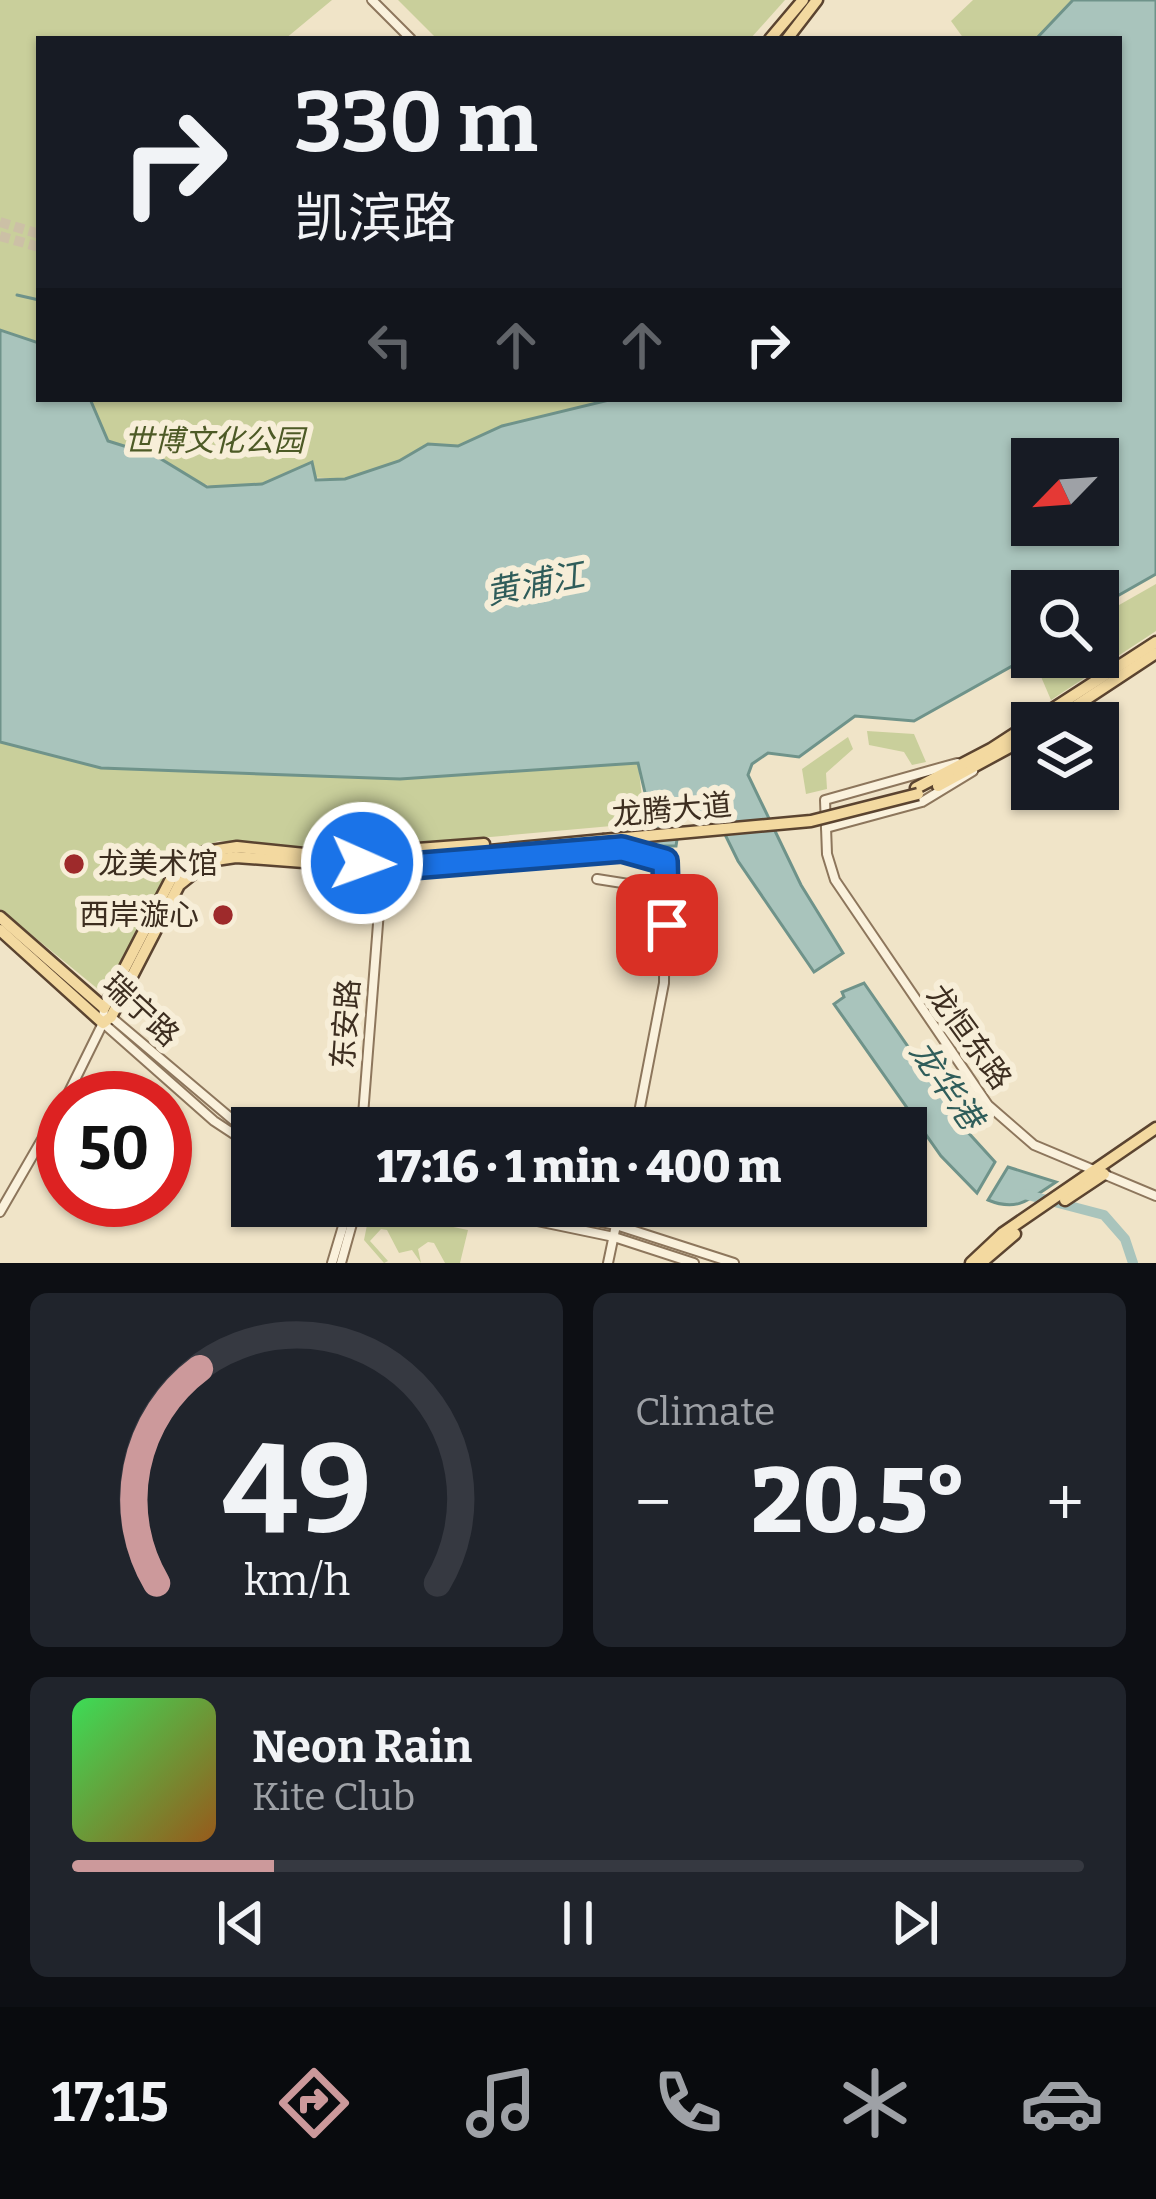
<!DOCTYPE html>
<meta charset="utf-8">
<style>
:root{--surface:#171b24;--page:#20242c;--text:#f1f3f6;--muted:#9ea1a6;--line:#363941;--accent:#cc999b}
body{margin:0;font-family:Bitter,"Noto Sans SC",serif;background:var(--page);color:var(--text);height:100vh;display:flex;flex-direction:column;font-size:45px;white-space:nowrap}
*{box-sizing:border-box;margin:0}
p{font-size:39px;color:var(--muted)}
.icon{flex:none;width:66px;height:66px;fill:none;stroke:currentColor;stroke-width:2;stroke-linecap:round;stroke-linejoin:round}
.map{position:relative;height:1263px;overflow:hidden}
.sheet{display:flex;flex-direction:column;gap:30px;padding:30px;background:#0d0f14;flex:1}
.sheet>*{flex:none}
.banner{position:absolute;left:36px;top:36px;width:1086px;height:366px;border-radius:0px;box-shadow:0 3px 9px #0004;background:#171b24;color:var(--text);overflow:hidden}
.needle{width:78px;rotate:245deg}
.controls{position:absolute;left:1011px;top:438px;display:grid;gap:24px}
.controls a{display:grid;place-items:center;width:108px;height:108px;border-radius:0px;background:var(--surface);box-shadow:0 3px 9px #0004;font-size:60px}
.speed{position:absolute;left:36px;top:1071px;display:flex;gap:24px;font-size:60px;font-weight:700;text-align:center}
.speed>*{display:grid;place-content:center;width:156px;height:156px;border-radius:50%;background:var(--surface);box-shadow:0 3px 9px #0004;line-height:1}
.speed .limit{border:18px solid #d22;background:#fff;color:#111}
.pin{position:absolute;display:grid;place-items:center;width:102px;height:102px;color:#fff;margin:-51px;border-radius:24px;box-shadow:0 6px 18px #0006}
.me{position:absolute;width:132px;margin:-66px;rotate:92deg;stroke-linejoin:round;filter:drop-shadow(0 0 9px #0008)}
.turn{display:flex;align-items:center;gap:42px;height:252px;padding:0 60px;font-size:54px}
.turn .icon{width:156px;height:156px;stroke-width:2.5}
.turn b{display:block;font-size:84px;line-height:102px}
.lanes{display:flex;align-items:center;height:114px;padding:0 60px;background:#0003;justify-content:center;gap:60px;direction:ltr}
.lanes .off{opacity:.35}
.big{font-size:90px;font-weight:800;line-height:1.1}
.sheet .card{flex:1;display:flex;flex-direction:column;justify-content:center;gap:18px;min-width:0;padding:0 42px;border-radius:18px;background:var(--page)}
.sheet .dial{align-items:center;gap:0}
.dial svg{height:312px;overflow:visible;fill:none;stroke:var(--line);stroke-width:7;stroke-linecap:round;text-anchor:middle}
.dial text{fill:var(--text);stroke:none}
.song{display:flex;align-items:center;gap:36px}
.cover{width:144px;height:144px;border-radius:18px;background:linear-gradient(135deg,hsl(130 70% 55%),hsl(30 70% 35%))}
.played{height:12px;border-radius:6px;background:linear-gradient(90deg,var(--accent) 20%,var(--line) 20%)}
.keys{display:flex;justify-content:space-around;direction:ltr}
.heat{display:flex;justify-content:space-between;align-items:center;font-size:66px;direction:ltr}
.sheet .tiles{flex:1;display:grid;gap:30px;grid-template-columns:1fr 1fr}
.card:last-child{grid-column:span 2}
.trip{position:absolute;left:231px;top:1107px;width:696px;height:120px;border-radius:0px;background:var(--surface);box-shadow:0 3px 9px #0004;font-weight:800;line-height:120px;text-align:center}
.dock{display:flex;height:192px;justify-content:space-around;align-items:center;background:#090b0e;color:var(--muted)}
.dock .icon{width:84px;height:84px}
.dock .selected{color:var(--accent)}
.dock b{font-size:54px;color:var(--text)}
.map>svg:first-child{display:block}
.green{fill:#c9cf9b}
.water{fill:#a9c4bc;stroke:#6f938a;stroke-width:3;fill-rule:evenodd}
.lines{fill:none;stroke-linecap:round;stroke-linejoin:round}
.stream{stroke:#6f938a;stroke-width:3}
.river{stroke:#a9c4bc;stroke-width:10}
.major-tunnel{stroke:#ccc0a6;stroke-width:10;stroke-dasharray:10 5;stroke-linecap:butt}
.minor-casing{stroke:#8d765c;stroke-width:12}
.major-casing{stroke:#5b4430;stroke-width:15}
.minor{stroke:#faf1dc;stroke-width:8}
.major{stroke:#f3d9a0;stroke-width:10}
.major-bridge-casing{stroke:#5b4430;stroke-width:15;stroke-linecap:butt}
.major-bridge{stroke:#f3d9a0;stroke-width:10}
.route-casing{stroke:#114b97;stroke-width:30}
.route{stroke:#1a73e8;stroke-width:21}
.poi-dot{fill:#9e2a2b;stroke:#f7eed8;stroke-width:4.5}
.labels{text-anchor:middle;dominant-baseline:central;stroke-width:12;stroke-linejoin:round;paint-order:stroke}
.park-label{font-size:30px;font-style:italic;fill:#4d5a26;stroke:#f7eed8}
.street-label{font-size:30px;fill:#3d2e20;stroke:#f7eed8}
.poi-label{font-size:30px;fill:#3d2e20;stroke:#f7eed8;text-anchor:start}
.water-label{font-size:33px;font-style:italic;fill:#2f5d5a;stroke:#f7eed8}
</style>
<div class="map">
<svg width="1156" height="1263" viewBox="0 0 1156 1263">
<rect width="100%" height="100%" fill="#f0e4c8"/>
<g class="green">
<polygon points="0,0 332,0 285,39 39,39 39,343 0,330"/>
<polygon points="398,0 785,0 750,39 437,39"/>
<polygon points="973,0 1073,0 1036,39 964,39 951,21"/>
<polygon points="90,399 613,399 517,422 458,446 428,444 399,461 345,479 284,476 261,484 218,488 183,478 156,456 114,445 104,437"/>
<polygon points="1156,584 1156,631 1051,700 1039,672 1050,666 1044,657 1098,657 1098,617"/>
<polygon points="867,731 914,734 926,762 912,765 904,752 869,745"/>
<polygon points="848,737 853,749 826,773 827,789 806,794 802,769"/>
<polygon points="0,742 101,768 400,779 638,763 645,823 334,851 218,841 192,852 167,877 112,987 104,994 0,909"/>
<polygon points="370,1210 468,1230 460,1263 445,1263 434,1243 428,1242 418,1249 421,1263 412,1250 399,1253 387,1230 381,1229 370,1241 388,1261 384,1263 364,1240"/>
</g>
<g class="water">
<path d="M1073,0H1156V574L1098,607V591H1032V655L914,721L855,716L799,757L768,753L752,764L748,775L801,885L843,953L814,972L738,861L715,814H681L676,846H644L646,797L638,763L400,779L101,768L0,742V330L39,343V399H90L108,441L156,456L207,487L262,484L312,462L316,480L345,479L399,461L428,444L458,446L502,426L613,399H1119V39H1036ZM1032,459H1098V525H1032Z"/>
<polygon points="864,983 965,1129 995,1162 977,1193 941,1156 834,1004 844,997 842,992"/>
<path d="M1008,1167L1056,1182C1029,1200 1017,1212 988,1200Z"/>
</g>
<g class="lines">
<polyline class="stream" points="17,295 39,300"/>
<polyline class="river" points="1024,1194 1104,1215 1125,1239 1133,1263"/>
<g class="major-tunnel">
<polyline points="0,222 39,234"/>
<polyline points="0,236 39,247"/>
</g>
<defs>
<g id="minor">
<polyline points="372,0 411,39"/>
<polyline points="957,763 825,800 827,854 835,880 988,1105 1034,1145 1156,1196"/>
<polyline points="826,828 922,802 973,771"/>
<polyline points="390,864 622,849 665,861 664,983 636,1128"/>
<polyline points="597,879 635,885 653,908 658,945 631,957"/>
<polyline points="111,1017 252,1136"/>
<polyline points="103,1023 214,1121 252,1146"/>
<polyline points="66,1098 103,1023 104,1008"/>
<polyline points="362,1128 383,860"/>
<polyline points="466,1206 614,1237 694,1263"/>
<polyline points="524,1206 616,1225 734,1263"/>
<polyline points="0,1212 63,1103"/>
<polyline points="332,1263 349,1206"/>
<polyline points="341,1263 357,1206"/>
<polyline points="608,1263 620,1206"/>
</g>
<g id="major">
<polyline points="770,39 803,0"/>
<polyline points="787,39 817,0"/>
<polyline points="1050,723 1156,653"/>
<polyline points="938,786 1032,735"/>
<polyline points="916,788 991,749 1156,642"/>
<polyline points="0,917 104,1008 171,879 205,852 237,847 324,856 484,844"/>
<polyline points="0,930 103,1023 111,1017 179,885 209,861 236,857 343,865 603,840"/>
<polyline points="1065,1200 1104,1174"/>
<polyline points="971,1263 1003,1233 1156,1128"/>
<polyline points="981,1263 1015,1234"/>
</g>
</defs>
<use href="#minor" class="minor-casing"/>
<use href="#major" class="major-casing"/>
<use href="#minor" class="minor"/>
<use href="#major" class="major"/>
<defs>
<polyline id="major-bridge" points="603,840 811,821 918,794"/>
</defs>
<use href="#major-bridge" class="major-bridge-casing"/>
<use href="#major-bridge" class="major-bridge"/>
</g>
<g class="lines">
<defs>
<polyline id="route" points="362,863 399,867 622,849 665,861 667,925"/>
</defs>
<use href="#route" class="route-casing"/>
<use href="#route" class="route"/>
</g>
<g class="poi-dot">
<circle cx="74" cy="864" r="12"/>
<circle cx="223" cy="915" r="12"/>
</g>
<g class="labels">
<g class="park-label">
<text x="214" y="441">世博文化公园</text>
</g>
<g class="street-label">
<text transform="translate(672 810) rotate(-5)">龙腾大道</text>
<text transform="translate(141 1010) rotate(43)">瑞宁路</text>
<text transform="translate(346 1024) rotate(-86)">东安路</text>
<text transform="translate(969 1037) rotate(54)">龙恒东路</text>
</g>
<g class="poi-label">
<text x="98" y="864">龙美术馆</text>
<text x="199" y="915" text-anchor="end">西岸漩心</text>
</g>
<g class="water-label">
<text transform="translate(535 584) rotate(-11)">黄浦江</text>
<text transform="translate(946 1085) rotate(55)">龙华港</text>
</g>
</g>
</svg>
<div class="controls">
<a><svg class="needle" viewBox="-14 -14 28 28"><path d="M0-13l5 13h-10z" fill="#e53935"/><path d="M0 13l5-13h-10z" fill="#9ea1a6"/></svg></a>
<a><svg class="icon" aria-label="search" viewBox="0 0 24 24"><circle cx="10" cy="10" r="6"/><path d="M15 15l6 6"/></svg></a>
<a><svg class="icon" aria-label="layers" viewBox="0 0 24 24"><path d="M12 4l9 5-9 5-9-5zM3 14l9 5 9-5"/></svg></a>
</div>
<div class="speed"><div class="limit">50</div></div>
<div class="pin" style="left:667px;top:925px;background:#d93025"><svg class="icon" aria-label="arrive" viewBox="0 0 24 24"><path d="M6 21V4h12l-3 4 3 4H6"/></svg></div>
<svg class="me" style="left:362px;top:863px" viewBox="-20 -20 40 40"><circle r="17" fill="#1a73e8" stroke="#fff" stroke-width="3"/><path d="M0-11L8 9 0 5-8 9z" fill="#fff"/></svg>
<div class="trip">17:16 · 1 min · 400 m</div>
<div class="banner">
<div class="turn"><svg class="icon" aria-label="right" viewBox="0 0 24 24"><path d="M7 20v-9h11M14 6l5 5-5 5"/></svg><div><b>330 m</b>凯滨路</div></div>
<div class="lanes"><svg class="icon off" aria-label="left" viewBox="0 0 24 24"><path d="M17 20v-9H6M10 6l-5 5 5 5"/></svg><svg class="icon off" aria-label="ahead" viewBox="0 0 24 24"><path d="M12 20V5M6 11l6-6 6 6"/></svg><svg class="icon off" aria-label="ahead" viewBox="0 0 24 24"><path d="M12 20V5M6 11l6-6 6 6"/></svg><svg class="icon" aria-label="right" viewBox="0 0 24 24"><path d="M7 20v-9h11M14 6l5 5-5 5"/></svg></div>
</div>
</div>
<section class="sheet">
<div class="tiles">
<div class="card dial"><svg viewBox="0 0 100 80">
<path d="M14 69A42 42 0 1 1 86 69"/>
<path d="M14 69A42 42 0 0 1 25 14" stroke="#cc999b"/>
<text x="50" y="56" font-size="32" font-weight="700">49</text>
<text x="50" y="72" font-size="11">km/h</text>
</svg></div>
<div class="card"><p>Climate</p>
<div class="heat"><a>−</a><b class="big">20.5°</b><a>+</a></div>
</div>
<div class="card">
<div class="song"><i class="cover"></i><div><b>Neon Rain</b><p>Kite Club</p></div></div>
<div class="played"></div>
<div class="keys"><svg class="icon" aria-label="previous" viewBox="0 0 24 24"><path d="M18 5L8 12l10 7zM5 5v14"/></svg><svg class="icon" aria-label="pause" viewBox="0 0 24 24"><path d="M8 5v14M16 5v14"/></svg><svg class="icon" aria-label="next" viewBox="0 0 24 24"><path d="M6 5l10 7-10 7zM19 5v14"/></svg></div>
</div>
</div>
</section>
<nav class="dock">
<b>17:15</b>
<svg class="icon selected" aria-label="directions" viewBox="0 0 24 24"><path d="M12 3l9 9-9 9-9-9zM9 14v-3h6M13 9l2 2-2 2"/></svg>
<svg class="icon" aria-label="music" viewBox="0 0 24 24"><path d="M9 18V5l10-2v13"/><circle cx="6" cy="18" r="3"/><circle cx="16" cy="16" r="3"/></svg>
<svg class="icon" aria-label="phone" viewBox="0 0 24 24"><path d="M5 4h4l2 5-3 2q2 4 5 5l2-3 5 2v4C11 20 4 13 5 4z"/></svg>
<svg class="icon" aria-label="climate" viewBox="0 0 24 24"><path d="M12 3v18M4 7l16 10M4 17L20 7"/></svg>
<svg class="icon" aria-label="car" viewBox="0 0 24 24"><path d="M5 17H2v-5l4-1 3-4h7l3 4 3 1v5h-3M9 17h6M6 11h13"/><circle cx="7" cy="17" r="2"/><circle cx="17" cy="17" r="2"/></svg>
</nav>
